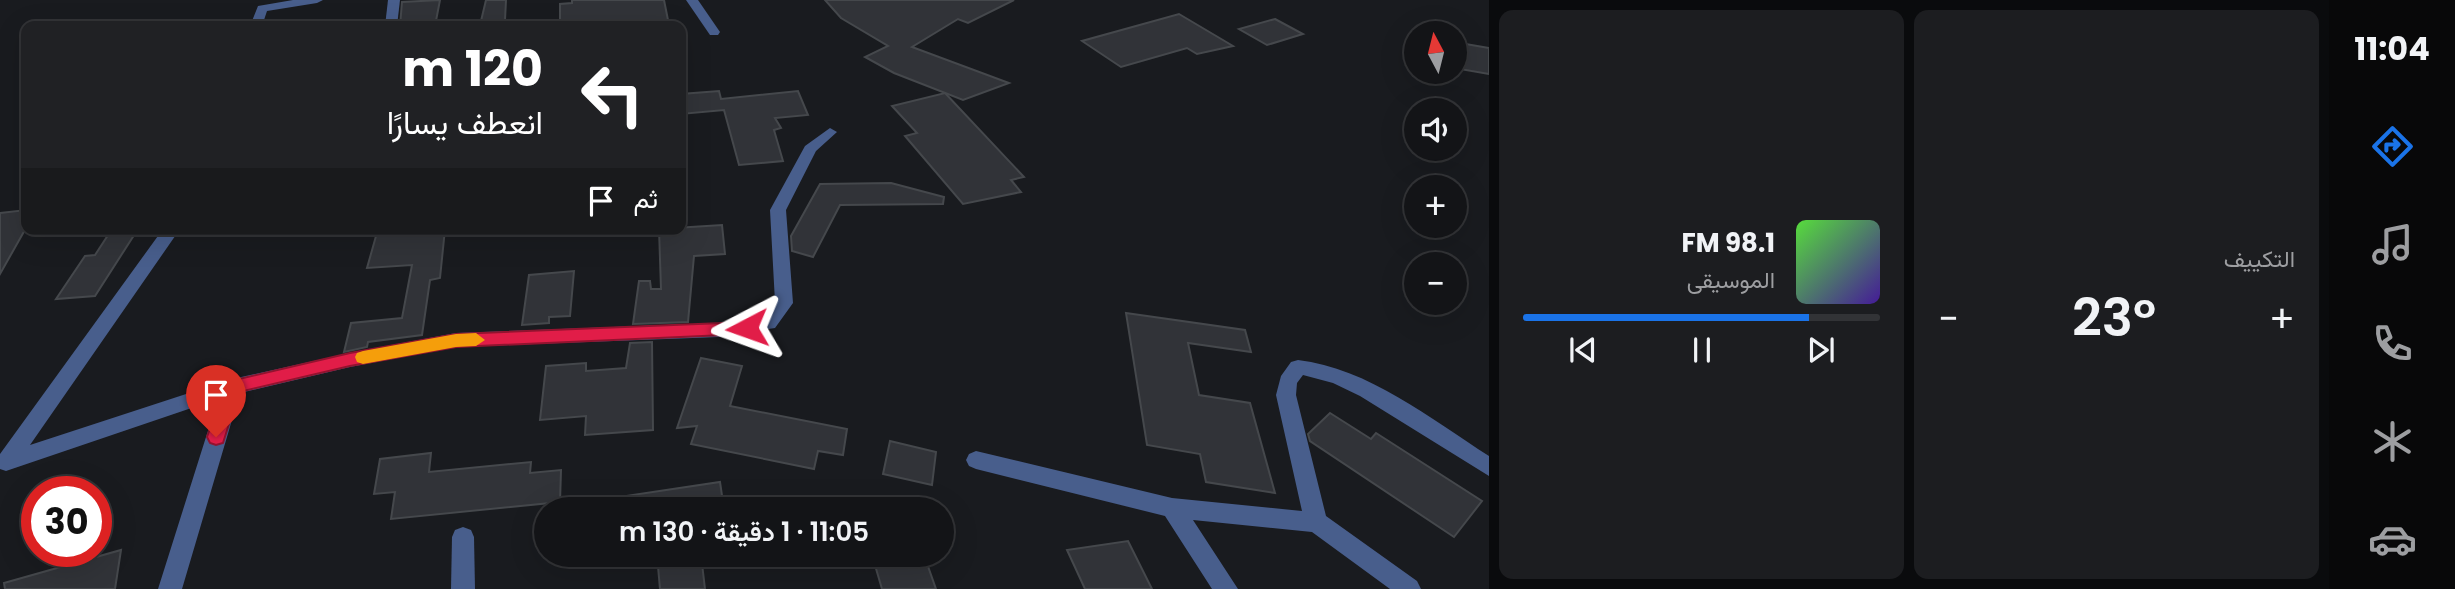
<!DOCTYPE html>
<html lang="ar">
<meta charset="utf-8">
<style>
:root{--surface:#131417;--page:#1c1d20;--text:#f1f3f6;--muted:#9d9ea1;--line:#323336;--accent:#1a73e8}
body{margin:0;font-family:Poppins,Vazirmatn,sans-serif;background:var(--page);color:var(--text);direction:rtl;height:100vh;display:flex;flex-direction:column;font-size:26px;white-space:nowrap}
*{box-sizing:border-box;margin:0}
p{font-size:23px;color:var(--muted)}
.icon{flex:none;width:38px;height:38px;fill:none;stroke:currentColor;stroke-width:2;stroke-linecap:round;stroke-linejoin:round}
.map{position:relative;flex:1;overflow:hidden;direction:ltr}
.drawer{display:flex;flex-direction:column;gap:10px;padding:10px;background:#0a0b0d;width:840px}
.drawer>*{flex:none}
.top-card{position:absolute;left:21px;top:21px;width:665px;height:214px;border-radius:14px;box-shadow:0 7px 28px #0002,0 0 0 2px var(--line);direction:rtl;background:#202124;color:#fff;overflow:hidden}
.needle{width:46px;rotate:353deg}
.buttons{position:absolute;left:1404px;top:21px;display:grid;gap:14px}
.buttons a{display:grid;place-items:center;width:63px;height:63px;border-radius:50%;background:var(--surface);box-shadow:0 7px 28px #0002,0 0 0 2px var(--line);font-size:35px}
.speed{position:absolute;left:21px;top:476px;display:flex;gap:14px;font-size:35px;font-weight:700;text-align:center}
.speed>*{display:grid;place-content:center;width:91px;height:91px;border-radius:50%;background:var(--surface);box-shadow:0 7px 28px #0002,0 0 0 2px var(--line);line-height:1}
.speed .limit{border:10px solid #d22;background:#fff;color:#111}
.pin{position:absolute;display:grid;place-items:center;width:60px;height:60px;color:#fff;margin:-72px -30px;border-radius:50% 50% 50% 0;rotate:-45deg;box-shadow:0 0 7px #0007}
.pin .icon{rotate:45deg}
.me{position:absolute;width:77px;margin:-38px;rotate:266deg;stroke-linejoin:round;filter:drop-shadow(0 0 5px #0008)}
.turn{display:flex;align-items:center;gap:24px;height:147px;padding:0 28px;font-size:32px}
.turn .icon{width:91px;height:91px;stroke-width:2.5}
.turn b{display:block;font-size:49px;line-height:60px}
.then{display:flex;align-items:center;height:66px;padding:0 28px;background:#0003;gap:14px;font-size:26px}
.big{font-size:52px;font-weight:600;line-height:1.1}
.drawer .tile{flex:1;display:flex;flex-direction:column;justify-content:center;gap:10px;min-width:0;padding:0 24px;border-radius:14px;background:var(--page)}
.song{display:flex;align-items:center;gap:21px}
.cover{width:84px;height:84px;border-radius:10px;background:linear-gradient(135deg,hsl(110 70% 55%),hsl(260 70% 35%))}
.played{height:7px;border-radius:4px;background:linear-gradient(90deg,var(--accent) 80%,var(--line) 80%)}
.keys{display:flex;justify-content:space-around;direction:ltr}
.heat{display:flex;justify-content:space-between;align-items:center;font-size:38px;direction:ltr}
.drawer .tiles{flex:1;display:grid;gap:10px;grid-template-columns:repeat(2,1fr)}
.trip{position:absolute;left:534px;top:497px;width:420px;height:70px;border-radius:35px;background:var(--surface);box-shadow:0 7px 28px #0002,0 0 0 2px var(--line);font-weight:600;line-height:70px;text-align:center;direction:rtl}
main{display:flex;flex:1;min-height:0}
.tab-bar{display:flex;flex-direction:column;width:126px;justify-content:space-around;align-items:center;background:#080809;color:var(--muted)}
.tab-bar .icon{width:49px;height:49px}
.tab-bar .active{color:var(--accent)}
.tab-bar b{font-size:32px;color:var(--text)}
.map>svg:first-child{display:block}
.building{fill:#313338;stroke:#45484c;stroke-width:2}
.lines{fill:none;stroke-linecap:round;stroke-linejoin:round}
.street{fill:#485e8c;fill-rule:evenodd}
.route{fill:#e11d48;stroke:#92132f;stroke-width:2}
.slow{fill:#f59e0b}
</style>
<main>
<nav class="tab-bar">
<b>11:04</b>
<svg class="icon active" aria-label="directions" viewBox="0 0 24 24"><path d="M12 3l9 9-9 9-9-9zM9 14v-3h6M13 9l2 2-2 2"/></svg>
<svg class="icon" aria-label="music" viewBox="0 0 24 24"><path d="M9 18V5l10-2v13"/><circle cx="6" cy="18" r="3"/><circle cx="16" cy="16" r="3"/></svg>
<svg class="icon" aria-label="phone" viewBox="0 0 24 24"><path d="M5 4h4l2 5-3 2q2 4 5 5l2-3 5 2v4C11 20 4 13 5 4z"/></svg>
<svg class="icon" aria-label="climate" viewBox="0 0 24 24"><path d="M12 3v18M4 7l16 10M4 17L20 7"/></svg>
<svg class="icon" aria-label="car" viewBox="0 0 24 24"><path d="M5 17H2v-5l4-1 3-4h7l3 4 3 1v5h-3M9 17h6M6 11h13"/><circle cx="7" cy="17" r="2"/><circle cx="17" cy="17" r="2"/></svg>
</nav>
<section class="drawer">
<div class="tiles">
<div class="tile"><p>التكييف</p>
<div class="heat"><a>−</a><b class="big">23°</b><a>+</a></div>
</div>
<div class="tile">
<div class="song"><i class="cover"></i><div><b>98.1 FM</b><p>الموسيقى</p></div></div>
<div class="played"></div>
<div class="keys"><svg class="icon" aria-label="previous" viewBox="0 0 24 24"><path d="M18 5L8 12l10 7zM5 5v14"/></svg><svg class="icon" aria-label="pause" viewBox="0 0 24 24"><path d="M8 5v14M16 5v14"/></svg><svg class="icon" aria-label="next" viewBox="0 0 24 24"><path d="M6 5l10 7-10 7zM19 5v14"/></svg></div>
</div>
</div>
</section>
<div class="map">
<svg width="1489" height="589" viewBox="0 0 1489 589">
<rect width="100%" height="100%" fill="#191b1f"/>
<g class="building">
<polygon points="440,0 435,26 400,26 402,2"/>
<polygon points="486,0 506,0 505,20 481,21"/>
<polygon points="572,0 664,0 669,25 604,26 604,23 560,26 560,4 572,3"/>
<polygon points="825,0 1014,0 968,23 958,19 912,47 1009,83 963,100 894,73 865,57 888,46 841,18"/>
<polygon points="1179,14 1233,46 1197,54 1187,48 1121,67 1082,41"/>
<polygon points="1275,19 1303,34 1267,45 1239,29"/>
<polygon points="1454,42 1489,48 1489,74 1454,68"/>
<polygon points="719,91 721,99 798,91 808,115 775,118 781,128 774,130 783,161 739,165 724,110 681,114 681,94"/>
<polygon points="945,93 1024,177 1011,180 1021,192 963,204 905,136 917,133 892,106"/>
<polygon points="891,183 944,197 943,204 840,205 813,257 792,251 791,236 820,184"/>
<polygon points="26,210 26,228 0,274 0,213"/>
<polygon points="722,225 725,254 694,256 688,322 633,324 639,281 650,281 651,289 661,289 659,229"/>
<polygon points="112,229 138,229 95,296 56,299 85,256 95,255"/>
<polygon points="378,229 445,229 440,278 430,280 422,335 368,342 367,347 344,352 351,323 402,318 412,265 367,268"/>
<polygon points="574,271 570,316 549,317 549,323 522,325 529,275"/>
<polygon points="1126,313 1245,330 1251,352 1188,343 1199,395 1250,403 1275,493 1206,482 1200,454 1147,445"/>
<polygon points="652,342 653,430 585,435 586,416 540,420 546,366 586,363 586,371 626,368 630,343"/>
<polygon points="701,358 742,366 730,406 847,429 843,455 818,451 814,469 691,444 697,426 677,428"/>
<polygon points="1330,413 1371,439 1376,433 1482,501 1454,537 1310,441 1308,434"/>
<polygon points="890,441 936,452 932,485 883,474"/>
<polygon points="431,453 429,472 531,462 530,473 561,470 560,502 391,519 395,492 374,494 380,459"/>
<polygon points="720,482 724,509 620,509 619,497"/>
<polygon points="1128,541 1152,589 1085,589 1067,550"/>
<polygon points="121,550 115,589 5,589 4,583"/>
<polygon points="657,555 701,555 705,589 660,589"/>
<polygon points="872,555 924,555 936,589 882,589"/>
</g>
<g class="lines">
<g class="street">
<polygon points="293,0 323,0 317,3 267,11 262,26 250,26 258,6"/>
<polygon points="388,0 400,0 397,26 385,26"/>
<polygon points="686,0 698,0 720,32 718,35 710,35"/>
<polygon points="830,128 837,132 816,151 786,210 793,303 775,328 719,337 456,347 350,367 240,393 182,589 158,589 218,399 6,471 0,469 0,454 163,229 180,229 30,445 232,379 350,353 456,333 719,323 764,317 775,302 770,210 805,146"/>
<path d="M1298,360C1368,368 1431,419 1489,456V476L1360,396L1333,383L1303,375L1297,383L1296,395L1326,516L1417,581L1421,589H1390L1312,532L1193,520L1238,589H1212L1165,516L976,469L969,466L966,460L969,454L976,451L1172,498L1302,511L1276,395L1281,376L1291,362Z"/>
<polygon points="463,527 471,530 474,537 475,589 451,589 452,537 455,530"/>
</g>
</g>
<polygon class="route" points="747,322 756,328 747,334 456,347 350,366 239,392 223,443 216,445 210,443 207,437 226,382 350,353 456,334"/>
<polygon class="slow" points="476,333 485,340 476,346 456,347 363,364 357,362 355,357 357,353 363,351 456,334"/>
</svg>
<div class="buttons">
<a><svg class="needle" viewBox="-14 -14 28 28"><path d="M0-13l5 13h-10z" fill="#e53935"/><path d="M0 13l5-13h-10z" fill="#9d9ea1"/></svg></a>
<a><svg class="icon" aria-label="sound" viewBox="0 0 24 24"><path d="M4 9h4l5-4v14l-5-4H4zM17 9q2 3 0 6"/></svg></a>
<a>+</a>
<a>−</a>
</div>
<div class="speed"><div class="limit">30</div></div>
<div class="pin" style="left:216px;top:437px;background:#d93025"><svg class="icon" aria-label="arrive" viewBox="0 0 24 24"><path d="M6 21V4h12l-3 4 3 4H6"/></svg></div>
<svg class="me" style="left:747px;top:328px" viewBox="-20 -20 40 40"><path d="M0-17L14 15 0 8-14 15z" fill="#e11d48" stroke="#fff" stroke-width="4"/></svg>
<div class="trip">11:05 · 1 دقيقة · 130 m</div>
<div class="top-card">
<div class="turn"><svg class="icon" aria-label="left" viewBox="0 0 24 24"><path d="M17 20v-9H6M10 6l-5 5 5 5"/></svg><div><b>120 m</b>انعطف يسارًا</div></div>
<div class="then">ثم<svg class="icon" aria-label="arrive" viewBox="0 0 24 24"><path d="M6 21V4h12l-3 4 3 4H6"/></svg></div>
</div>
</div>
</main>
